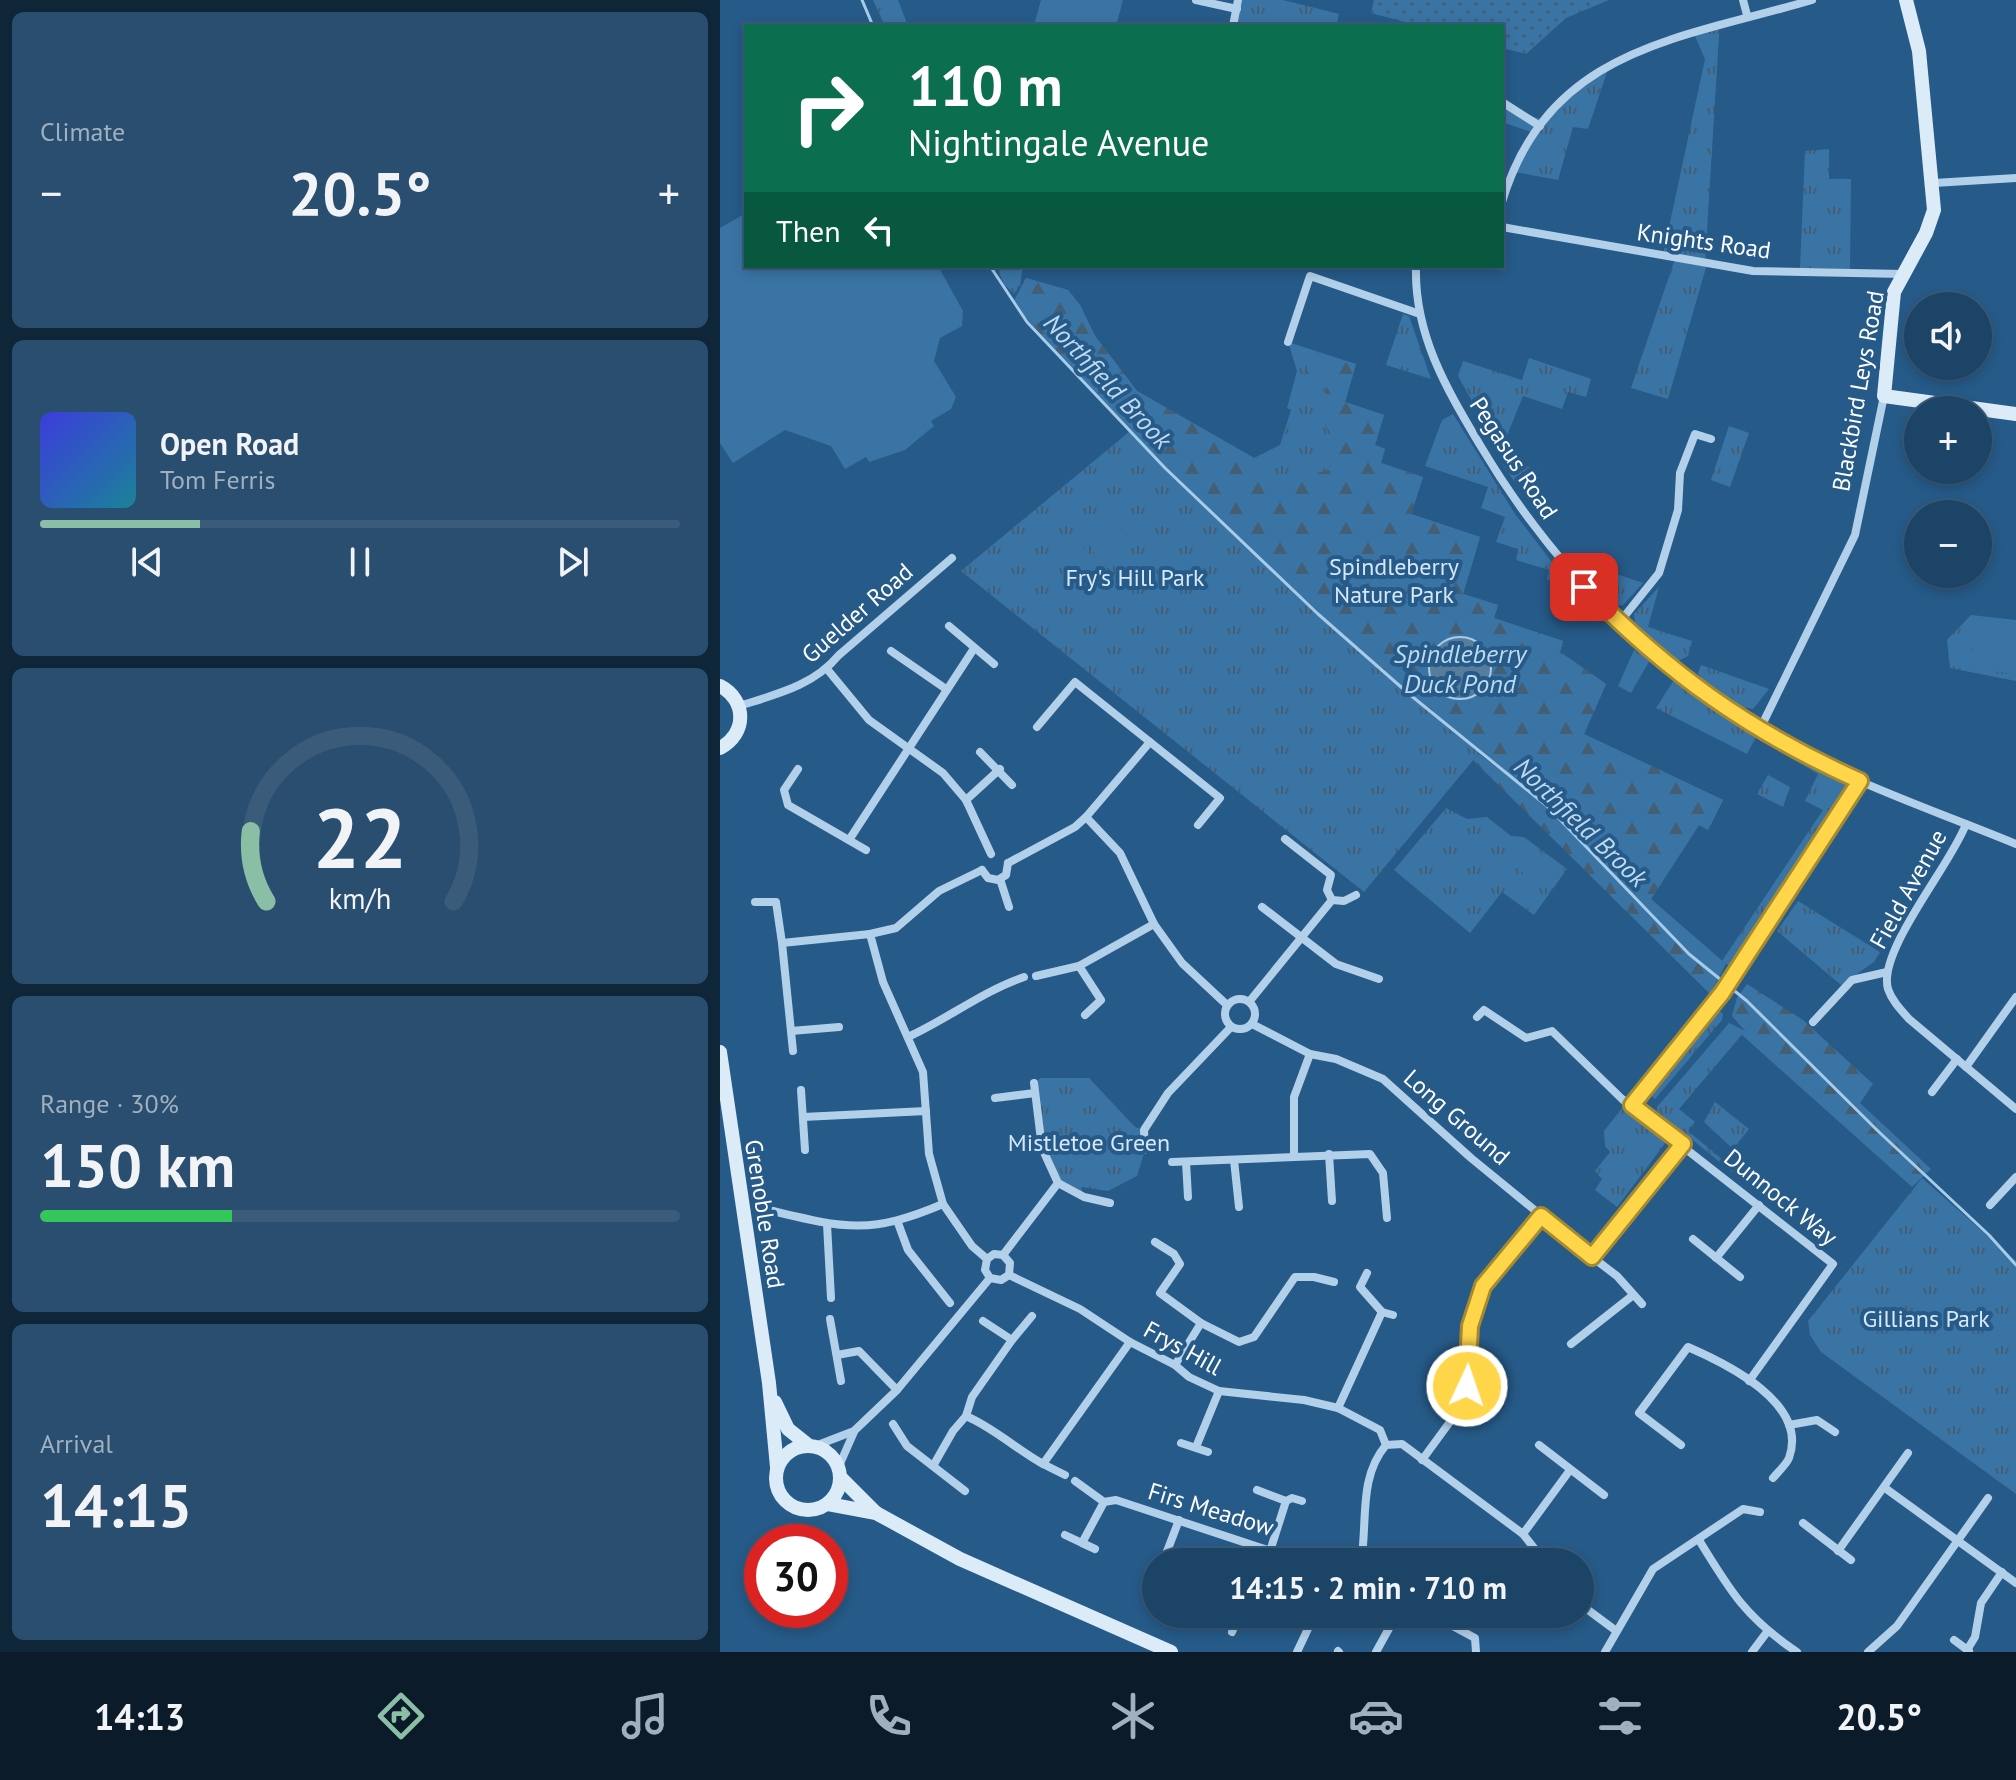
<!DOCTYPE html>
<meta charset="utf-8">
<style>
:root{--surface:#1c4466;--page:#294e6f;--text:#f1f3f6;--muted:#a0b0bf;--line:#3a5c7a;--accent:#8abfa5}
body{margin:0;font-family:"PT Sans",sans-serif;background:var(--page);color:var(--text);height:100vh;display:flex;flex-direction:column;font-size:30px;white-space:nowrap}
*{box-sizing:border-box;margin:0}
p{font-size:26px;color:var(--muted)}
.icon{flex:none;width:44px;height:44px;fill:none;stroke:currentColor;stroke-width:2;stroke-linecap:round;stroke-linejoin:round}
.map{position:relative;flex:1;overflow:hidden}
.side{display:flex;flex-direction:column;gap:12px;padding:12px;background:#0f2538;width:720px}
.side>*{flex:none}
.top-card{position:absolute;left:24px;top:24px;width:760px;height:244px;border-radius:0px;box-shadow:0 4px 12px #0003,0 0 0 2px var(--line);background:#0b6e4f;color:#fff;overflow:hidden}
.buttons{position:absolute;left:1184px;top:292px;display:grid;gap:16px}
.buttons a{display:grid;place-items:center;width:88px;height:88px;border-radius:50%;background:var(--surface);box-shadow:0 4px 12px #0003,0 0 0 2px var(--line);font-size:40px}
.speed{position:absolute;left:24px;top:1524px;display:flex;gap:16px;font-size:40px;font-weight:700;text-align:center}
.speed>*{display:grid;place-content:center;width:104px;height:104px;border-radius:50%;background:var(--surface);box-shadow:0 4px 12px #0003,0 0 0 2px var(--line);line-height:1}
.speed .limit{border:12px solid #d22;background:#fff;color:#111}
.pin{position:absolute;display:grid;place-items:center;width:68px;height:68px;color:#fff;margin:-34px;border-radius:16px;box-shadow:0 4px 12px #0006}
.me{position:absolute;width:88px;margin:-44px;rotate:3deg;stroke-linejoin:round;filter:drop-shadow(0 0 6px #0008)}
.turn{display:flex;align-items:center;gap:28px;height:168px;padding:0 32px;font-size:36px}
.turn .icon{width:104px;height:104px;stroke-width:2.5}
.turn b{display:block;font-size:56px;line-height:68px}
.then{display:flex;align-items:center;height:76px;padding:0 32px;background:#0003;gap:16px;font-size:30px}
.big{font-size:60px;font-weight:600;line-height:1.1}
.side .card{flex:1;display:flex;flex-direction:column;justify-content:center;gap:12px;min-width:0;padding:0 28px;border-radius:12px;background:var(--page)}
.side .dial{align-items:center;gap:0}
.dial svg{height:208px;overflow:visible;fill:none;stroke:var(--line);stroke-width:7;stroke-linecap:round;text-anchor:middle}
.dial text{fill:var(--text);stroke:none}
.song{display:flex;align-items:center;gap:24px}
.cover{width:96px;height:96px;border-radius:12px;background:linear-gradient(135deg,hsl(240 70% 55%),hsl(190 70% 35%))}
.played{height:8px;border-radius:4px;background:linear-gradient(90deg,var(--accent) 25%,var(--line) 25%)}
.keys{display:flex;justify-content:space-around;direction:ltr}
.heat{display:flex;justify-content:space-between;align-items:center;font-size:44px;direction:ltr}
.charge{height:12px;border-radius:6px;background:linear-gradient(90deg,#34c759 30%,var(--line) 0)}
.trip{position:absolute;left:422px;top:1548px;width:452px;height:80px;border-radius:40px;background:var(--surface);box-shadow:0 4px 12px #0003,0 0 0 2px var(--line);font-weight:600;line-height:80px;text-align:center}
.dock{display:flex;height:128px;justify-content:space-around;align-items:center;background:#0b1b29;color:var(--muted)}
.dock .icon{width:56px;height:56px}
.dock .selected{color:var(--accent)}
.dock b{font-size:36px;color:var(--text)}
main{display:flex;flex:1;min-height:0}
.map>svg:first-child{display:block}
.grass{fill:url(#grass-tufts)}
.forest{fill:url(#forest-firs)}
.garden{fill:url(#garden-dots)}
.pitch{fill:#3a74a4}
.water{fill:#587c9b;stroke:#a6cce9;stroke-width:2}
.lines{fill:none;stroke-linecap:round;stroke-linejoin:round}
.stream{stroke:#a6cce9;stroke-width:3}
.street{stroke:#b2d0e9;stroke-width:8}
.secondary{stroke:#dcebf8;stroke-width:14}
.route-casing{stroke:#a68a30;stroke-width:20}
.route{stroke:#ffd54a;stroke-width:14}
.labels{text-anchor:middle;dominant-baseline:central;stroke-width:8;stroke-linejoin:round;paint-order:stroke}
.street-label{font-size:24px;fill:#fff;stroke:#265a88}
.park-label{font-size:24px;fill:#d6e8f7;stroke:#265a88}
.water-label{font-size:26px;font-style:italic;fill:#bedaf0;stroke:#265a88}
</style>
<main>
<section class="side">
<div class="card"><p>Climate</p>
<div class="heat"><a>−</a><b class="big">20.5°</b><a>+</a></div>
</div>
<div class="card">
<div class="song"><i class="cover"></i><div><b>Open Road</b><p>Tom Ferris</p></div></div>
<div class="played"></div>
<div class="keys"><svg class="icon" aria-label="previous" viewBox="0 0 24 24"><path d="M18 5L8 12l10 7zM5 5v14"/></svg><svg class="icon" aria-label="pause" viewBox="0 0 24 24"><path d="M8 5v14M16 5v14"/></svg><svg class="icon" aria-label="next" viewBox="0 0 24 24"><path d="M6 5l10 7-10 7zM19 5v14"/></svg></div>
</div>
<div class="card dial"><svg viewBox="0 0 100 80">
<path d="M14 69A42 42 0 1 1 86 69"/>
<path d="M14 69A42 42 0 0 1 8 42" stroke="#8abfa5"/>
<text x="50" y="56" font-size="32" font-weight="700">22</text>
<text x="50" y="72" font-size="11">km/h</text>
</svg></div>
<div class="card"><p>Range · 30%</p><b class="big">150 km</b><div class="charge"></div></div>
<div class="card"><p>Arrival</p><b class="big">14:15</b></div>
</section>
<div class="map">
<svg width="1296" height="1652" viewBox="0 0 1296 1652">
<defs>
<pattern id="grass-tufts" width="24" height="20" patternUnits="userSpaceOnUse" patternTransform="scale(2)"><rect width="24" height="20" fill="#3a74a4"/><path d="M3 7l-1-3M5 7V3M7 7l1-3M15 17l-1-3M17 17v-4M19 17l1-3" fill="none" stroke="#445e74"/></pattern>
<pattern id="forest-firs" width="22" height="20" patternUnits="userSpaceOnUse" patternTransform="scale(2)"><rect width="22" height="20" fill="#3a74a4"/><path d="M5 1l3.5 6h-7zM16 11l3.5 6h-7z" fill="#445e74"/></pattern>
<pattern id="garden-dots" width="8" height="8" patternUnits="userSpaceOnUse" patternTransform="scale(2)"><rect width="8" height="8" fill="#3a74a4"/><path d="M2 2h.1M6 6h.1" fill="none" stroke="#445e74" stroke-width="1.8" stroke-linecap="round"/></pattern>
</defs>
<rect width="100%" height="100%" fill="#265a88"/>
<g class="grass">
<polygon points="153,0 178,0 188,26 165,26"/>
<polygon points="521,0 563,0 619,14 616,26 532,26 517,23"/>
<polygon points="1000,20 985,263 943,255 985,59 972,29"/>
<polygon points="890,63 868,129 853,127 838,180 795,172 814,133 782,122 782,108 825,120"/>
<polygon points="1109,149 1109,179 1131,179 1130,269 1080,268 1085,151"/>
<polygon points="955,259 987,264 948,399 911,388"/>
<polygon points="276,266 303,266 300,285 294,294 284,284"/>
<polygon points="306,278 348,290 360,305 375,336 417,391 534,458 560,445 571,410 567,408 577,371 568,342 636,364 625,402 664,415 655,445 665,449 661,463 703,477 691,514 760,537 743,594 778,605 774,618 843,641 840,652 886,684 864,734 1003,800 988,830 979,825 931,899 980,943 921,904 832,806 759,753 644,892 241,571 409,432 293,303"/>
<polygon points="683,314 689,316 711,379 666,365"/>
<polygon points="809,358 871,379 866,397 848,392 842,409 803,396 784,443 773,439 738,376 743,361 802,380"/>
<polygon points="733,414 795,514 845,579 839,584 827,579 829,570 796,560 798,549 776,542 785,517 761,508 768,487 705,466 722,420"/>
<polygon points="1009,426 1029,433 1010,487 991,480"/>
<polygon points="783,459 818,470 800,481 794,481 782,463"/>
<polygon points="854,560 923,583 903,605 897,606"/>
<polygon points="939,587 928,627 972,641 968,656 958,661 915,623 914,614"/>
<polygon points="1251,615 1296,620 1296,681 1230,668 1227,640"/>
<polygon points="914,650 930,660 911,693 898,686"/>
<polygon points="981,665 1049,689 1033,709 1022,707 981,678 978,673"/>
<polygon points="954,680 1036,737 1027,754 936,708"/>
<polygon points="1064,748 1123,779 1128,792 1011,967 1002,961 1103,810 1085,801 1098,774 1061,752"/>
<polygon points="1048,775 1070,787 1063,807 1037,794"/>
<polygon points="726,808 747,819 767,817 791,836 804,837 847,869 814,915 782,892 750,933 674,870"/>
<polygon points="1078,901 1160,952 1154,962 1121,985 1057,931"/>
<polygon points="995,1007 1003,1014 1002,1020 935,1099 927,1092"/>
<polygon points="1009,1023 1025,1031 959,1109 975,1122 968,1131 1014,1169 1012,1172 937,1111 937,1107"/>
<polygon points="321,1078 369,1078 415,1127 424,1130 425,1150 417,1176 388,1191 361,1187 364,1197 338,1183 322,1148 314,1083"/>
<polygon points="995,1102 1029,1129 1013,1149 984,1122"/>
<polygon points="903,1107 946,1142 897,1207 875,1190 882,1179 875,1171 890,1152 885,1146 884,1131"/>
<polygon points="1202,1178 1296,1261 1296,1494 1101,1352 1090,1335 1088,1321"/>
</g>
<g class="forest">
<polygon points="306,278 348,290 360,305 375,336 417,391 534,458 554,486 607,470 617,457 603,418 607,382 587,375 587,350 636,364 625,402 664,415 655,445 665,449 661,463 703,477 691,514 760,537 743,594 778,605 774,618 843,641 840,652 886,684 864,734 1003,800 988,830 979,825 931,899 1006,964 990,994 753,760 759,754 827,806 870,849 832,806 759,752 410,432 293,303"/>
<polygon points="1027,984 1083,1020 1153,1084 1140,1103 1211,1169 1192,1187 1022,1035 1025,1031 1012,1016 1017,998"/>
</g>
<polygon class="garden" points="654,0 889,0 846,18 806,54 782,48 782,26 700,26 651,13"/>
<g class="pitch">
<polygon points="321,0 403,0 396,26 319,26 314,25"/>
<polygon points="26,213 26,266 218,266 243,311 242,326 220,338 214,361 236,397 231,409 211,421 214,426 185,450 149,462 146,457 125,469 111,446 65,430 13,463 0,443 0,228"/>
<path d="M396,525L408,536C405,546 389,560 378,560L370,544L387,528Z"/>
<polygon points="360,543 391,584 371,600 339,559"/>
<polygon points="435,549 445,563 418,582 408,569"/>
<polygon points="1256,619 1296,624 1296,674 1250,668"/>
<polygon points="802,840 845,870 830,891 787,862"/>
</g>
<circle class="water" cx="740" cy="668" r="31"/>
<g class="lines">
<g class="stream">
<polyline points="142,0 153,26"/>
<polyline points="270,266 307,322 445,468 598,614 689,694 827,806 969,954 1027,1001 1159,1132 1269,1235 1296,1265"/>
</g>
<g class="street">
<polyline points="476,0 517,9"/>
<polyline points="1023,0 1027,15"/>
<polyline points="513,26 518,0"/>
<polyline points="782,102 820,126"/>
<polyline points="1214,183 1296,178"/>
<path d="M782,202C829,47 961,39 1092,0"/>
<polyline points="782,227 1033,271 1183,274"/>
<path d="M696,266C694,334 726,388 760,445C842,583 957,691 1100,763C1163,794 1231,817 1296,844"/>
<polyline points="568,342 590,276 697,313"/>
<polyline points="899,623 939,573 958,510 960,473 975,434 991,439"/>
<polyline points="229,626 274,664"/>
<polyline points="171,651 226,689"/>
<polyline points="107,669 149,720 223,773 246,800 271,854"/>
<path d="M19,706C57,694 93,686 119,655L232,558"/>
<polyline points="317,727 355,682 430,742"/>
<polyline points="1040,729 1135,535 1164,396"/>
<polyline points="260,752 292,785"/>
<polyline points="78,769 64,790 68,805 146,850"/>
<polyline points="246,800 280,769"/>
<polyline points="366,817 430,742 500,798 478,825"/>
<path d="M1246,824C1231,865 1157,951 1168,989C1172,1001 1181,1010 1189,1019L1296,1109"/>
<polyline points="565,839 611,875 607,890 612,900"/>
<polyline points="129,840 253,650"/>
<polyline points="288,863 355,827 366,817 400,853 434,924 462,963 507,1005"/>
<polyline points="262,870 219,891 176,928 150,934 163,982 203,1072 209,1154 223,1204 252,1246 267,1259"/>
<polyline points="262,870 268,878 278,880 286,875 288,863"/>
<polyline points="280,879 289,907"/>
<polyline points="612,900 624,901 636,895"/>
<polyline points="35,902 56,902 62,943"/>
<polyline points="542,907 616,964 659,979"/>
<polyline points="359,966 381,1000 365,1015"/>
<polyline points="316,976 359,966 434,924"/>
<circle cx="520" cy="1014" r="15"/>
<polyline points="529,1002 612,900"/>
<polyline points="757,1017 764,1010 806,1038 832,1031 902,1099 1113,1264 1029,1381"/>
<polyline points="1093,1022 1132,980 1167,972"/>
<polyline points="532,1024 590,1054 616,1059 663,1079 751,1158 872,1257 963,1144"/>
<polyline points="71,1031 119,1027"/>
<path d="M190,1036C229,1018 263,991 304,977"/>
<polyline points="73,1051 62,943 150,934"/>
<polyline points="1246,1067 1296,997"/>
<polyline points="81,1090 85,1150"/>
<polyline points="1212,1092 1237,1059"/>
<polyline points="275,1098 315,1093"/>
<polyline points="912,1105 1002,993 1140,781"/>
<polyline points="83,1117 206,1111"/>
<polyline points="425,1150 424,1130 448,1093 511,1027"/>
<polyline points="609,1154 612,1201"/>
<polyline points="574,1157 574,1097 590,1054"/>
<polyline points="514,1160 519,1207"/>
<polyline points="452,1162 650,1154 663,1173 667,1218"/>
<polyline points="466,1162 468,1197"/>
<polyline points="338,1183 364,1197 390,1203"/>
<polyline points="1270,1205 1296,1177"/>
<path d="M53,1211C126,1229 152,1234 223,1204"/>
<polyline points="178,1223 188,1250 230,1303"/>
<polyline points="107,1224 111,1298"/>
<polyline points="973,1239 1020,1277"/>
<polyline points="435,1242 454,1254 460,1264 440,1293 481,1323 455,1365"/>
<polyline points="283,1255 338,1183 322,1148 314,1083"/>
<polyline points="872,1257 897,1276 922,1304"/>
<polyline points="996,1258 1039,1205"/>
<polyline points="267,1259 274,1254 283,1255 290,1263 289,1275"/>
<polyline points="267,1259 265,1270 270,1278 281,1280 289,1275"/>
<polyline points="289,1275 360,1309 410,1342 455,1365 469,1377 499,1391 584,1400 618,1408 660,1430 666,1445"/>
<polyline points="662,1312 673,1315"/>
<polyline points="110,1319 121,1381"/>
<polyline points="481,1323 519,1342 534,1337 575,1277 594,1277 614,1282"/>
<polyline points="292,1340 312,1316"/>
<polyline points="851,1344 912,1296"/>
<polyline points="117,1355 139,1351 177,1390"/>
<polyline points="618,1408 662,1312 640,1287 647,1273"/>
<path d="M246,1416C274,1428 296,1449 323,1464L410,1342"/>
<polyline points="173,1424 187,1446 245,1491"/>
<polyline points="1069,1425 1097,1420 1115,1432"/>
<polyline points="461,1443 488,1452"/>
<polyline points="819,1445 884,1495"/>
<path d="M961,1445L919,1413L968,1347C1007,1364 1089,1403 1069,1458C1066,1465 1057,1473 1053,1478"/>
<polyline points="95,1446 134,1431 177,1390 270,1278"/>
<polyline points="476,1447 499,1391"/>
<polyline points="702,1460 735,1415 747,1386 750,1326 763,1286 821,1216"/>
<polyline points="323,1464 345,1475"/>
<polyline points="119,1466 134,1432"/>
<polyline points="213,1466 233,1431 246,1416 252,1397 292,1340 263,1321"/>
<polyline points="355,1481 384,1502 396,1500 584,1562"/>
<polyline points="1165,1488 1296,1583"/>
<polyline points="537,1490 566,1501 572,1498 582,1501"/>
<polyline points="1083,1523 1131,1560"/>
<polyline points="803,1534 850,1470"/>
<polyline points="345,1535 362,1543 384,1502"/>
<path d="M979,1540C1010,1591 1026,1618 1077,1652"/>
<polyline points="362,1543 375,1549"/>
<polyline points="551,1548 566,1501"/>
<polyline points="1118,1551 1188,1453"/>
<polyline points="443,1562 459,1520"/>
<path d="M641,1562C648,1522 638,1478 666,1445L682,1444L803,1534L825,1562"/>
<polyline points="860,1604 895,1630"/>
<polyline points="536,1614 538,1615"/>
<polyline points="697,1614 727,1623 755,1638 756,1652"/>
<polyline points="512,1632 519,1614"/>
<polyline points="1234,1640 1249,1651"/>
<polyline points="1247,1650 1255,1637 1261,1603 1282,1572"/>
<polyline points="618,1651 619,1652"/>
<polyline points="577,1652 595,1614"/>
<polyline points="656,1652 677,1614"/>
<polyline points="885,1652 933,1569 1023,1509 1040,1512"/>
<polyline points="1032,1652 1047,1632"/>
<polyline points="1148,1652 1177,1626 1268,1498"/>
</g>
<g class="secondary">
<polyline points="1186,0 1199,51 1214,210 1206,233 1174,292 1164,396 1296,414"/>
<path d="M0,686C27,700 27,734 0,748"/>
<polyline points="0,1052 49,1383 57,1467"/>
<polyline points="55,1402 68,1429 88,1445"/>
<circle cx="88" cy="1478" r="32"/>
<polyline points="121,1478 156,1513"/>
<polyline points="108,1504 156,1513 240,1559 451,1652"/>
</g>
</g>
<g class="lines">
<defs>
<path id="route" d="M747,1386L750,1326L763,1286L821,1216L872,1257L963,1144L912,1105L1002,993L1140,781C1029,731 949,674 864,587"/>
</defs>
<use href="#route" class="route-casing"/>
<use href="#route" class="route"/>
</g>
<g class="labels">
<g class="street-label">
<text transform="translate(984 241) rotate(8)">Knights Road</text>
<text transform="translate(1138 391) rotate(-80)">Blackbird Leys Road</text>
<text transform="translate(794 458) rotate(57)">Pegasus Road</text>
<text transform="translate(137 613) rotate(-41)">Guelder Road</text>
<text transform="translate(1188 889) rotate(-61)">Field Avenue</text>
<text transform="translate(737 1117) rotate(41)">Long Ground</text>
<text transform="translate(1061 1197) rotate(39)">Dunnock Way</text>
<text transform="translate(45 1214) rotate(81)">Grenoble Road</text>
<text transform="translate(463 1348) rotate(29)">Frys Hill</text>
<text transform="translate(491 1509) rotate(17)">Firs Meadow</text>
</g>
<g class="park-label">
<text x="674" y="566">Spindleberry<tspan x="674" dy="28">Nature Park</tspan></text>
<text x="415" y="577">Fry's Hill Park</text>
<text x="369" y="1142">Mistletoe Green</text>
<text x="1206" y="1318">Gillians Park</text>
</g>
<g class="water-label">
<text transform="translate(388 381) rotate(47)">Northfield Brook</text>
<text x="740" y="653">Spindleberry<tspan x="740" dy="30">Duck Pond</tspan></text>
<text transform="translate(861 822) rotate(44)">Northfield Brook</text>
</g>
</g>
</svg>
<div class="buttons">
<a><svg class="icon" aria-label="sound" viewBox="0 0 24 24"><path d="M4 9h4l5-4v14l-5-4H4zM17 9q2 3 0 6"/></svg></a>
<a>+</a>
<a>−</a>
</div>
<div class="speed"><div class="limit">30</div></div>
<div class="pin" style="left:864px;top:587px;background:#d93025"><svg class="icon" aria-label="arrive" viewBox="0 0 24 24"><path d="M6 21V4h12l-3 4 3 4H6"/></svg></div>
<svg class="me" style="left:747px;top:1386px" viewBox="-20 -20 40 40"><circle r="17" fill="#ffd54a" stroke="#fff" stroke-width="3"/><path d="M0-11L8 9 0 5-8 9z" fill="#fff"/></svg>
<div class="trip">14:15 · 2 min · 710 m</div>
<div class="top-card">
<div class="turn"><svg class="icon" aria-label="right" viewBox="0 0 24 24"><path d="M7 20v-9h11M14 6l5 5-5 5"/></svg><div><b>110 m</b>Nightingale Avenue</div></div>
<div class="then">Then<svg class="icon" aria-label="left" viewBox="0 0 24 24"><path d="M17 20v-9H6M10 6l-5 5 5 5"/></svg></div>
</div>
</div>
</main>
<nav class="dock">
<b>14:13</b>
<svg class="icon selected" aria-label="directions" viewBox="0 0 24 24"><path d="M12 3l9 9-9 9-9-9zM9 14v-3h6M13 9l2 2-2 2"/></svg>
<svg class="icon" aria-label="music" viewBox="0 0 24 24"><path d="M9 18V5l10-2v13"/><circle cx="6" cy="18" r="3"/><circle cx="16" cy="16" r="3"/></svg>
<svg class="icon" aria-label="phone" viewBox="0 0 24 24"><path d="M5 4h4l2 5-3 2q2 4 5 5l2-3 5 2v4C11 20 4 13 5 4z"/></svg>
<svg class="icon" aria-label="climate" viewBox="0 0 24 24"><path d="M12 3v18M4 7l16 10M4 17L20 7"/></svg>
<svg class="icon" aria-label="car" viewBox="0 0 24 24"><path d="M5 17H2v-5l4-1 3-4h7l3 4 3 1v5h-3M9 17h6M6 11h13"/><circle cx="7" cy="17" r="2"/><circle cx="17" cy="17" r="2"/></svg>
<svg class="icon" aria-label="filters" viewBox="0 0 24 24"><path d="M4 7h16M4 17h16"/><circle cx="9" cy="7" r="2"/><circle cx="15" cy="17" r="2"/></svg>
<b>20.5°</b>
</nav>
